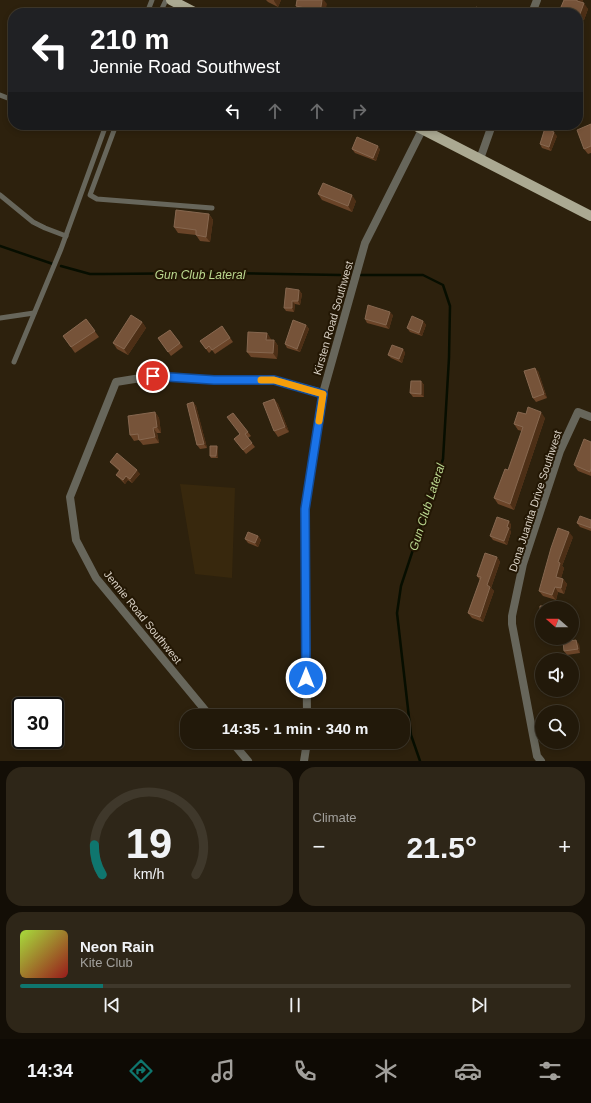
<!DOCTYPE html>
<meta charset="utf-8">
<style>
:root{--surface:#22190a;--page:#2e2618;--text:#f1f3f6;--muted:#a2a09c;--line:#3f382b;--accent:#0f766e}
body{margin:0;font-family:Helvetica,sans-serif;background:var(--page);color:var(--text);height:100vh;display:flex;flex-direction:column;font-size:15px;white-space:nowrap}
*{box-sizing:border-box;margin:0}
p{font-size:13px;color:var(--muted)}
.icon{flex:none;width:22px;height:22px;fill:none;stroke:currentColor;stroke-width:2;stroke-linecap:round;stroke-linejoin:round}
.map{position:relative;height:761px;overflow:hidden}
.drawer{display:flex;flex-direction:column;gap:6px;padding:6px;background:#130e06;flex:1}
.drawer>*{flex:none}
.guide{position:absolute;left:8px;top:8px;width:575px;height:122px;border-radius:16px;box-shadow:0 2px 6px #0003,0 0 0 1px var(--line);background:#202124;color:#fff;overflow:hidden}
.needle{width:26px;rotate:290deg}
.fabs{position:absolute;left:535px;top:601px;display:grid;gap:8px}
.fabs a{display:grid;place-items:center;width:44px;height:44px;border-radius:50%;background:var(--surface);box-shadow:0 2px 6px #0003,0 0 0 1px var(--line);font-size:20px}
.speed{position:absolute;left:12px;top:697px;display:flex;gap:8px;font-size:20px;font-weight:700;text-align:center}
.speed>*{display:grid;place-content:center;width:52px;height:52px;border-radius:50%;background:var(--surface);box-shadow:0 2px 6px #0003,0 0 0 1px var(--line);line-height:1}
.speed .limit{border:2px solid #111;border-radius:6px;background:#fff;color:#111}
.pin{position:absolute;display:grid;place-items:center;width:34px;height:34px;color:#fff;margin:-17px;border:2px solid #fff;border-radius:50%;box-shadow:0 1px 4px #0007}
.me{position:absolute;width:44px;margin:-22px;rotate:0deg;stroke-linejoin:round;filter:drop-shadow(0 0 3px #0008)}
.turn{display:flex;align-items:center;gap:14px;height:84px;padding:0 16px;font-size:18px}
.turn .icon{width:52px;height:52px;stroke-width:2.5}
.turn b{display:block;font-size:28px;line-height:34px}
.lanes{display:flex;align-items:center;height:38px;padding:0 16px;background:#0003;justify-content:center;gap:20px;direction:ltr}
.lanes .off{opacity:.35}
.big{font-size:30px;font-weight:700;line-height:1.1}
.drawer .card{flex:1;display:flex;flex-direction:column;justify-content:center;gap:6px;min-width:0;padding:0 14px;border-radius:16px;background:var(--page)}
.drawer .dial{align-items:center;gap:0}
.dial svg{height:104px;overflow:visible;fill:none;stroke:var(--line);stroke-width:7;stroke-linecap:round;text-anchor:middle}
.dial text{fill:var(--text);stroke:none}
.song{display:flex;align-items:center;gap:12px}
.cover{width:48px;height:48px;border-radius:6px;background:linear-gradient(135deg,hsl(80 70% 55%),hsl(0 70% 35%))}
.played{height:4px;border-radius:2px;background:linear-gradient(90deg,var(--accent) 15%,var(--line) 15%)}
.keys{display:flex;justify-content:space-around;direction:ltr}
.heat{display:flex;justify-content:space-between;align-items:center;font-size:22px;direction:ltr}
.drawer .tiles{flex:1;display:grid;gap:6px;grid-template-columns:1fr 1fr}
.card:last-child{grid-column:span 2}
.trip{position:absolute;left:180px;top:709px;width:230px;height:40px;border-radius:16px;background:var(--surface);box-shadow:0 2px 6px #0003,0 0 0 1px var(--line);font-weight:700;line-height:40px;text-align:center}
.tabs{display:flex;height:64px;justify-content:space-around;align-items:center;background:#0e0a04;color:var(--muted)}
.tabs .icon{width:28px;height:28px}
.tabs .selected{color:var(--accent)}
.tabs b{font-size:18px;color:var(--text)}
.map>svg:first-child{display:block}
.built{fill:#38280d}
.lines{fill:none;stroke-linecap:round;stroke-linejoin:round}
.stream{stroke:#070e00;stroke-width:2.5}
.lane{stroke:#67665b;stroke-width:5}
.street{stroke:#67665b;stroke-width:8}
.primary{stroke:#aba992;stroke-width:10}
.wall{fill:#6a4428}
.shaded-wall{fill:#4d2f16}
.building{fill:#765339;stroke:#86674f}
.route-casing{stroke:#114b97;stroke-width:10}
.route{stroke:#1a73e8;stroke-width:7}
.slow{stroke:#f59e0b;stroke-width:7}
.labels{text-anchor:middle;dominant-baseline:central;stroke-width:4;stroke-linejoin:round;paint-order:stroke}
.street-label{font-size:11px;fill:#d9d1c5;stroke:#231704}
.water-label{font-size:12px;font-style:italic;fill:#bbd990;stroke:#231704}
</style>
<div class="map">
<svg width="591" height="761" viewBox="0 0 591 761">
<rect width="100%" height="100%" fill="#2d210d"/>
<polygon class="built" points="180,484 235,488 232,578 195,574"/>
<g class="lines">
<g class="stream">
<polyline points="0,246 53,264"/>
<polyline points="61,266 90,274 104,274 219,273 340,275"/>
<polyline points="361,275 423,275 443,285 450,306 449,358 443,459 401,586 397,613 411,735 420,761"/>
</g>
<g class="lane">
<polyline points="147,13 152,0"/>
<polyline points="160,13 166,0"/>
<polyline points="0,95 13,100"/>
<polyline points="96,125 105,128"/>
<polyline points="116,125 90,195 97,199 212,208"/>
<polyline points="0,195 33,222 45,228 66,236"/>
<polyline points="0,318 34,313"/>
<polyline points="14,362 61,249 106,125"/>
</g>
<g class="street">
<polyline points="532,13 537,0"/>
<polyline points="480,159 492,125"/>
<polyline points="210,716 96,578 76,540 70,497 116,382 153,376 214,380 274,380 323,393"/>
<polyline points="307,716 305,509 323,393 365,243 422,130"/>
<polyline points="232,742 248,761"/>
<polyline points="304,761 307,742"/>
<polyline points="541,761 537,756 512,624 512,616 523,564 560,451 578,412 591,417"/>
</g>
<g class="primary">
<polyline points="171,0 196,13"/>
<polyline points="414,125 591,216"/>
</g>
</g>
<g class="wall">
<polygon points="266,0 281,0 278,7 268,2"/>
<polygon points="564,0 583,0 582,3 588,9 584,20 578,17 578,13 565,13 561,7"/>
<polygon points="327,4 304,13 299,12 296,6"/>
<polygon points="591,124 591,153 588,154 584,149"/>
<polygon points="557,136 551,151 542,148 540,144"/>
<polygon points="352,149 380,149 376,161 355,153"/>
<polygon points="318,194 356,201 352,212 322,200"/>
<polygon points="209,214 213,220 210,242 200,241 196,235 178,233 174,227"/>
<polygon points="299,290 302,294 300,305 295,304 294,312 286,311 284,308"/>
<polygon points="393,315 389,329 367,323 365,319"/>
<polygon points="86,319 99,337 75,353 63,336"/>
<polygon points="423,321 426,325 422,336 410,332 407,328"/>
<polygon points="142,322 146,328 128,355 117,349 113,343"/>
<polygon points="306,325 309,329 300,352 287,348 285,344"/>
<polygon points="222,326 233,342 215,354 212,350 209,353 200,341"/>
<polygon points="170,330 183,347 171,356 158,338"/>
<polygon points="267,333 271,340 274,340 278,346 277,359 251,357 247,352"/>
<polygon points="403,349 405,353 402,363 391,358 388,355"/>
<polygon points="538,371 547,398 536,402 533,398"/>
<polygon points="421,381 424,385 424,397 413,397 410,393"/>
<polygon points="274,399 278,404 289,432 278,437 274,431"/>
<polygon points="193,402 196,406 207,448 200,449 197,445"/>
<polygon points="155,412 159,418 161,433 157,433 159,443 143,445 139,440 134,441 130,435"/>
<polygon points="233,413 251,436 248,438 255,447 246,454 234,439 240,434"/>
<polygon points="526,414 545,418 514,510 498,504 494,498 508,470 522,431 518,430 514,424"/>
<polygon points="591,442 591,476 578,471 574,465"/>
<polygon points="217,446 218,448 218,458 211,458 210,456"/>
<polygon points="110,462 140,474 132,483 128,480 125,484 116,475 119,471"/>
<polygon points="591,520 591,531 580,527 577,523"/>
<polygon points="509,521 511,525 510,530 511,532 507,545 493,540 490,536"/>
<polygon points="258,536 261,540 258,547 248,543 245,539"/>
<polygon points="573,537 562,566 564,568 561,578 563,579 567,584 564,594 558,592 556,600 543,596 539,591"/>
<polygon points="497,557 500,562 491,588 494,591 483,622 472,618 468,613 480,580 477,576"/>
<polygon points="542,638 557,638 557,640 544,640"/>
<polygon points="579,644 580,653 567,655 564,651"/>
</g>
<g class="shaded-wall">
<polygon points="274,0 281,0 278,7 274,1"/>
<polygon points="322,0 324,0 327,4 325,13 320,13"/>
<polygon points="577,0 583,0 581,6 577,1"/>
<polygon points="584,3 588,9 584,20 580,14"/>
<polygon points="554,132 557,136 551,151 549,147"/>
<polygon points="378,146 380,149 376,161 373,158"/>
<polygon points="352,195 356,201 352,212 348,206"/>
<polygon points="209,214 213,220 210,242 206,237"/>
<polygon points="299,290 302,294 300,305 298,301"/>
<polygon points="292,301 295,304 294,312 292,308"/>
<polygon points="390,312 393,315 389,329 386,325"/>
<polygon points="423,321 426,325 422,336 419,333"/>
<polygon points="142,322 146,328 128,355 124,349"/>
<polygon points="306,325 309,329 300,352 297,349"/>
<polygon points="267,333 271,339 270,345 266,340"/>
<polygon points="274,340 278,346 277,359 273,353"/>
<polygon points="403,349 405,353 402,363 399,359"/>
<polygon points="535,368 538,371 547,398 544,394"/>
<polygon points="421,381 424,385 424,397 421,394"/>
<polygon points="274,399 278,404 289,432 285,427"/>
<polygon points="193,402 196,406 207,448 204,444"/>
<polygon points="155,412 159,418 161,433 157,427"/>
<polygon points="541,412 545,418 514,510 510,504"/>
<polygon points="153,428 157,433 159,443 155,437"/>
<polygon points="217,446 218,448 218,458 216,456"/>
<polygon points="137,470 140,474 132,483 130,479"/>
<polygon points="126,476 128,480 125,484 123,480"/>
<polygon points="509,521 511,525 510,530 511,532 507,545 504,541 507,527"/>
<polygon points="569,532 573,537 562,566 564,568 560,582 556,577 558,562"/>
<polygon points="258,536 261,540 258,547 255,543"/>
<polygon points="497,557 500,562 491,588 494,591 483,622 480,617 487,585"/>
<polygon points="563,579 567,584 564,594 561,588"/>
<polygon points="555,587 558,592 556,600 552,595"/>
<polygon points="576,640 579,644 580,653 578,649"/>
</g>
<g class="building">
<polygon points="297,0 322,0 320,13 304,13 305,8 296,6"/>
<polygon points="564,0 577,0 577,1 584,3 580,14 561,7"/>
<polygon points="476,7 488,13 474,13"/>
<polygon points="591,124 591,146 584,149 577,130"/>
<polygon points="545,128 554,132 549,147 540,144"/>
<polygon points="357,137 378,146 373,158 352,149"/>
<polygon points="323,183 352,195 348,206 318,194"/>
<polygon points="176,210 209,214 206,237 196,235 196,230 174,227"/>
<polygon points="286,288 299,290 298,301 292,301 292,308 284,308"/>
<polygon points="368,305 390,312 386,325 365,319"/>
<polygon points="131,315 142,322 124,349 113,343"/>
<polygon points="412,316 423,321 419,333 407,328"/>
<polygon points="86,319 95,331 71,347 63,336"/>
<polygon points="293,320 306,325 297,349 285,344"/>
<polygon points="222,326 230,338 212,350 209,346 206,349 200,341"/>
<polygon points="170,330 180,343 168,352 158,338"/>
<polygon points="248,332 267,333 266,340 274,340 273,353 247,352"/>
<polygon points="392,345 403,349 399,359 388,355"/>
<polygon points="535,368 544,394 533,398 524,371"/>
<polygon points="411,381 421,381 421,394 410,393"/>
<polygon points="274,399 285,427 274,431 263,403"/>
<polygon points="193,402 204,444 197,445 187,404"/>
<polygon points="528,407 541,412 510,504 494,498 505,469 508,470 523,427 514,424 518,412 526,414"/>
<polygon points="155,412 157,427 153,428 155,437 139,440 138,434 130,435 128,416"/>
<polygon points="233,413 248,432 245,434 252,443 243,450 234,439 240,434 227,417"/>
<polygon points="584,439 591,442 591,468 590,472 574,465"/>
<polygon points="210,446 217,446 216,456 210,456"/>
<polygon points="117,453 137,470 130,479 126,476 123,480 116,475 120,470 110,462"/>
<polygon points="580,516 591,520 591,528 577,523"/>
<polygon points="497,517 509,521 507,527 509,528 504,541 490,536"/>
<polygon points="558,528 569,532 558,562 560,563 556,577 563,579 561,588 555,587 552,595 539,591 551,548"/>
<polygon points="248,532 258,536 255,543 245,539"/>
<polygon points="485,553 497,557 487,585 490,587 480,617 468,613 481,577 477,576"/>
<polygon points="540,606 553,606 553,608 542,608 542,634 540,634"/>
<polygon points="576,640 578,649 564,651 563,642"/>
</g>
<g class="lines">
<defs>
<polyline id="route" points="153,376 214,380 274,380 323,394 305,509 306,678"/>
</defs>
<use href="#route" class="route-casing"/>
<use href="#route" class="route"/>
<polyline class="slow" points="261,380 274,380 323,394 319,421"/>
</g>
<g class="labels">
<g class="street-label">
<text transform="translate(333 318) rotate(-74)">Kirsten Road Southwest</text>
<text transform="translate(535 501) rotate(-72)">Dona Juanita Drive Southwest</text>
<text transform="translate(143 617) rotate(51)">Jennie Road Southwest</text>
</g>
<g class="water-label">
<text x="200" y="275">Gun Club Lateral</text>
<text transform="translate(427 507) rotate(-72)">Gun Club Lateral</text>
</g>
</g>
</svg>
<div class="fabs">
<a><svg class="needle" viewBox="-14 -14 28 28"><path d="M0-13l5 13h-10z" fill="#e53935"/><path d="M0 13l5-13h-10z" fill="#a2a09c"/></svg></a>
<a><svg class="icon" aria-label="sound" viewBox="0 0 24 24"><path d="M4 9h4l5-4v14l-5-4H4zM17 9q2 3 0 6"/></svg></a>
<a><svg class="icon" aria-label="search" viewBox="0 0 24 24"><circle cx="10" cy="10" r="6"/><path d="M15 15l6 6"/></svg></a>
</div>
<div class="speed"><div class="limit">30</div></div>
<div class="pin" style="left:153px;top:376px;background:#d93025"><svg class="icon" aria-label="arrive" viewBox="0 0 24 24"><path d="M6 21V4h12l-3 4 3 4H6"/></svg></div>
<svg class="me" style="left:306px;top:678px" viewBox="-20 -20 40 40"><circle r="17" fill="#1a73e8" stroke="#fff" stroke-width="3"/><path d="M0-11L8 9 0 5-8 9z" fill="#fff"/></svg>
<div class="trip">14:35 · 1 min · 340 m</div>
<div class="guide">
<div class="turn"><svg class="icon" aria-label="left" viewBox="0 0 24 24"><path d="M17 20v-9H6M10 6l-5 5 5 5"/></svg><div><b>210 m</b>Jennie Road Southwest</div></div>
<div class="lanes"><svg class="icon" aria-label="left" viewBox="0 0 24 24"><path d="M17 20v-9H6M10 6l-5 5 5 5"/></svg><svg class="icon off" aria-label="ahead" viewBox="0 0 24 24"><path d="M12 20V5M6 11l6-6 6 6"/></svg><svg class="icon off" aria-label="ahead" viewBox="0 0 24 24"><path d="M12 20V5M6 11l6-6 6 6"/></svg><svg class="icon off" aria-label="right" viewBox="0 0 24 24"><path d="M7 20v-9h11M14 6l5 5-5 5"/></svg></div>
</div>
</div>
<section class="drawer">
<div class="tiles">
<div class="card dial"><svg viewBox="0 0 100 80">
<path d="M14 69A42 42 0 1 1 86 69"/>
<path d="M14 69A42 42 0 0 1 8 46" stroke="#0f766e"/>
<text x="50" y="56" font-size="32" font-weight="700">19</text>
<text x="50" y="72" font-size="11">km/h</text>
</svg></div>
<div class="card"><p>Climate</p>
<div class="heat"><a>−</a><b class="big">21.5°</b><a>+</a></div>
</div>
<div class="card">
<div class="song"><i class="cover"></i><div><b>Neon Rain</b><p>Kite Club</p></div></div>
<div class="played"></div>
<div class="keys"><svg class="icon" aria-label="previous" viewBox="0 0 24 24"><path d="M18 5L8 12l10 7zM5 5v14"/></svg><svg class="icon" aria-label="pause" viewBox="0 0 24 24"><path d="M8 5v14M16 5v14"/></svg><svg class="icon" aria-label="next" viewBox="0 0 24 24"><path d="M6 5l10 7-10 7zM19 5v14"/></svg></div>
</div>
</div>
</section>
<nav class="tabs">
<b>14:34</b>
<svg class="icon selected" aria-label="directions" viewBox="0 0 24 24"><path d="M12 3l9 9-9 9-9-9zM9 14v-3h6M13 9l2 2-2 2"/></svg>
<svg class="icon" aria-label="music" viewBox="0 0 24 24"><path d="M9 18V5l10-2v13"/><circle cx="6" cy="18" r="3"/><circle cx="16" cy="16" r="3"/></svg>
<svg class="icon" aria-label="phone" viewBox="0 0 24 24"><path d="M5 4h4l2 5-3 2q2 4 5 5l2-3 5 2v4C11 20 4 13 5 4z"/></svg>
<svg class="icon" aria-label="climate" viewBox="0 0 24 24"><path d="M12 3v18M4 7l16 10M4 17L20 7"/></svg>
<svg class="icon" aria-label="car" viewBox="0 0 24 24"><path d="M5 17H2v-5l4-1 3-4h7l3 4 3 1v5h-3M9 17h6M6 11h13"/><circle cx="7" cy="17" r="2"/><circle cx="17" cy="17" r="2"/></svg>
<svg class="icon" aria-label="filters" viewBox="0 0 24 24"><path d="M4 7h16M4 17h16"/><circle cx="9" cy="7" r="2"/><circle cx="15" cy="17" r="2"/></svg>
</nav>
